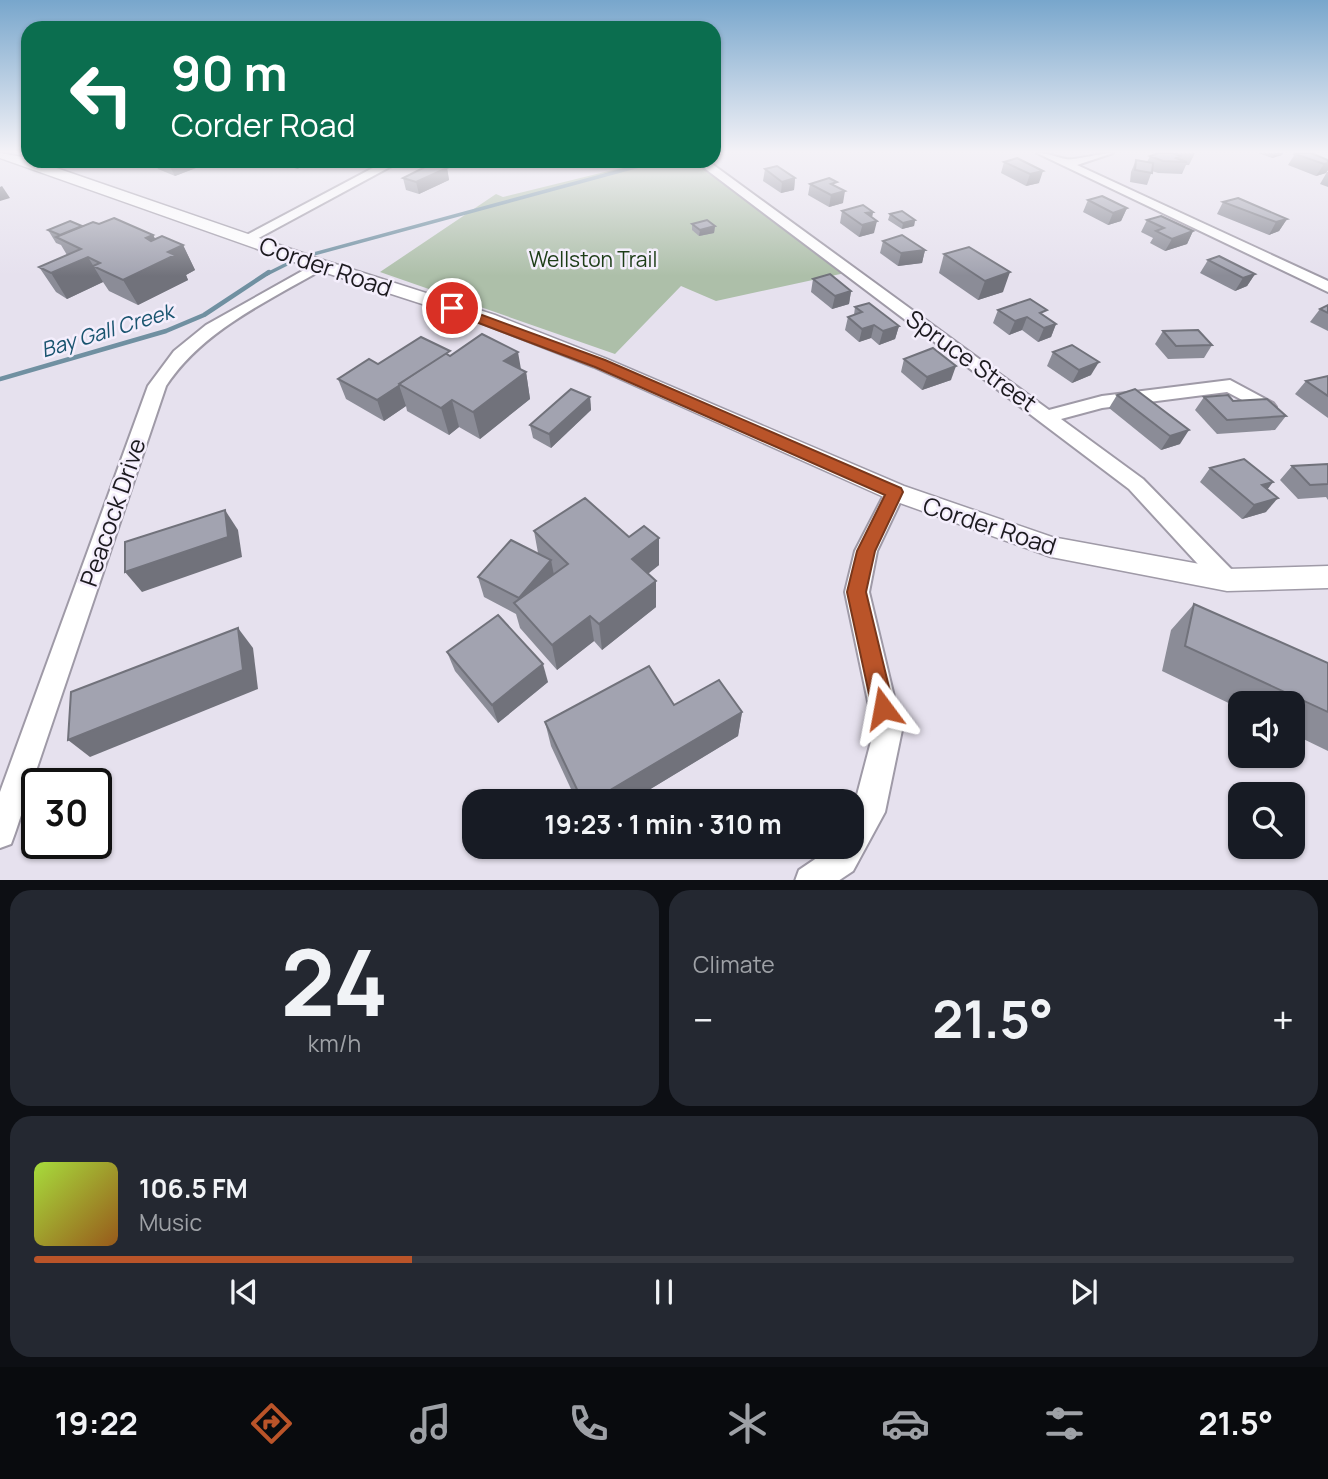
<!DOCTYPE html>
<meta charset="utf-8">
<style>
:root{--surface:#171b24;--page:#242831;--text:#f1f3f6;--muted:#9ea1a6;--line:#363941;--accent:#ba5429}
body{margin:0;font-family:Manrope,sans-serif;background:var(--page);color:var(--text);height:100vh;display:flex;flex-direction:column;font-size:26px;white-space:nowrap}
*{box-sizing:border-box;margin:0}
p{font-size:23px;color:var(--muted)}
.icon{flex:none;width:38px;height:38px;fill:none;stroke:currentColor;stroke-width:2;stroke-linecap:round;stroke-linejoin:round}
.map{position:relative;height:880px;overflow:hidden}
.sheet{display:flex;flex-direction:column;gap:10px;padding:10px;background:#0d0f14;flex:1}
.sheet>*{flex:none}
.banner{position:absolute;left:21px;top:21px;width:700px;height:147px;border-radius:21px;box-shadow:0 2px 5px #0004;background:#0b6e4f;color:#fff;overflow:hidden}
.tools{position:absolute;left:1228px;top:691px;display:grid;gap:14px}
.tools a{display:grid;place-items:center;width:77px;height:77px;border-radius:14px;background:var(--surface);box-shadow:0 2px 5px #0004;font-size:35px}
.speed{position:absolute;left:21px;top:768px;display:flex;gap:14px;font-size:35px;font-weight:700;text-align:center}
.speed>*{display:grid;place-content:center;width:91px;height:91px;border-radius:50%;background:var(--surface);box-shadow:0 2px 5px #0004;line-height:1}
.speed .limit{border:4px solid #111;border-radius:10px;background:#fff;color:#111}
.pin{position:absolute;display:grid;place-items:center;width:60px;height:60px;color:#fff;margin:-30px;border:4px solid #fff;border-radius:50%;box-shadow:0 2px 7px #0007}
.me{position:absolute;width:77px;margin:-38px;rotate:347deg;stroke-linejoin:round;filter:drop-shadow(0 0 5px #0008)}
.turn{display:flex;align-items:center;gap:24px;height:147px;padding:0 35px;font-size:32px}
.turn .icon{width:91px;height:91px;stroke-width:2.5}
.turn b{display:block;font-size:49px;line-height:60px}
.big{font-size:52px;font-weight:700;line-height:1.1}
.sheet .tile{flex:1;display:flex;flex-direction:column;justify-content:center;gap:10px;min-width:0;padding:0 24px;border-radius:21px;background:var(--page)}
.sheet .dial{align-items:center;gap:0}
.dial b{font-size:91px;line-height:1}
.song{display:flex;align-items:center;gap:21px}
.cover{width:84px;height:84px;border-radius:10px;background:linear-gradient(135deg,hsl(80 70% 55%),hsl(30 70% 35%))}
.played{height:7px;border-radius:4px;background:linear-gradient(90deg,var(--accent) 30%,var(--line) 30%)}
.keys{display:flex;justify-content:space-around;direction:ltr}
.heat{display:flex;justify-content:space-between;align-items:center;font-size:38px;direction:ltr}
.sheet .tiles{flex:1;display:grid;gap:10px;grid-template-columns:1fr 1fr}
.tile:last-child{grid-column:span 2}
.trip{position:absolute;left:462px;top:789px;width:402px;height:70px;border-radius:21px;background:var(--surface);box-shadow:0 2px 5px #0004;font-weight:700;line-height:70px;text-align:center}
.menu{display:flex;height:112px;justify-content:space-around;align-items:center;background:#090b0e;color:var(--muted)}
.menu .icon{width:49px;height:49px}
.menu .selected{color:var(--accent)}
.menu b{font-size:32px;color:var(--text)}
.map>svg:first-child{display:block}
.green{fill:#adbfa9}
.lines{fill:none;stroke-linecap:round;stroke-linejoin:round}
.stream-far1{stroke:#7090a1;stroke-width:3.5}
.stream{stroke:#7090a1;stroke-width:4.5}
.minor-casing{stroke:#9f9aa7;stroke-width:4}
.tertiary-casing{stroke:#9f9aa7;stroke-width:3}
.minor{fill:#fff;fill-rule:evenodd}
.tertiary{fill:#fff;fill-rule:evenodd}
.wall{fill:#8b8c97}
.shaded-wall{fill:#71727b}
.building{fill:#a2a3b0;stroke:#71727b;stroke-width:2}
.route{fill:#ba5429;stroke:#79371b;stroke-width:2}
.labels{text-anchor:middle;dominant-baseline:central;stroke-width:5;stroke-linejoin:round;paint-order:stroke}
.far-park-label{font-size:21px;fill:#1d3d17;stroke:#f4eefc}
.far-water-label{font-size:21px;font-style:italic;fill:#19546f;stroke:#f4eefc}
.street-label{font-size:24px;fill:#1c1a1f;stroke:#f4eefc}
</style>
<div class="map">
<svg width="1328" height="881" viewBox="0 0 1328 881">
<rect width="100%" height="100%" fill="#e6e1ee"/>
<polygon class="green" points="614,161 695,161 845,273 716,301 681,286 615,354 380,272 496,194 503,197 621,168"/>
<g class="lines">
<polyline class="stream-far1" points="267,274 299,258 657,161"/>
<polyline class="stream" points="0,379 166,331 204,315 269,272"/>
<defs>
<g id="minor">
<path d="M1037,153C1049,153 1055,157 1066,159C1073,161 1100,153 1113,153L1077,165L1328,281V292Z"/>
<polygon points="386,161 401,161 251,242 239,239"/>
<polygon points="695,161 708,161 1049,410 1102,396 1230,380 1273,403 1276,407 1267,413 1227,392 1102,408 1061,419 1143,479 1235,573 1239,580 1235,587 1227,590 1219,587 1129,489"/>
<path d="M320,261L325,262V268C268,301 203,330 166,386L15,833L11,844L0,848V792L148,386L174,351L206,325Z"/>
<polygon points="895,484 902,487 905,492 877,551 869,592 902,730 885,812 853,871 838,881 795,881 799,870 833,847 852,847 852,814 874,730 845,592 855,551 888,487"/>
</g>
<polygon id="tertiary" points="0,153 28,158 28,161 36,161 326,261 495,315 607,359 904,486 1052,537 1227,569 1328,566 1328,588 1227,591 1051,557 886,498 593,367 481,323 314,269 0,158"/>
</defs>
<use href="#minor" class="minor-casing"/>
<use href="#tertiary" class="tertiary-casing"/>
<use href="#minor" class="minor"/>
<use href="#tertiary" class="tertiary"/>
</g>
<g class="wall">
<polygon points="1174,153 1195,153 1189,165 1186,165 1182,174 1158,173 1152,171 1147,185 1130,182 1131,172 1136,160 1147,162 1150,156"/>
<polygon points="1258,153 1283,153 1282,155 1272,158"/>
<polygon points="1295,154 1328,160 1328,170 1326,173 1316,176 1288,165"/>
<polygon points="1017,158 1039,183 1026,186 1001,173 1004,162"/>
<polygon points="154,161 214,161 175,176 158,169"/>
<polygon points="263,161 313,161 313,162 297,169 286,165 279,168"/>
<polygon points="342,161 361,161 354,165 342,162"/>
<polygon points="477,161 497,161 487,165"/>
<polygon points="447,168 449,180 419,194 406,190 403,178"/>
<polygon points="765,169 795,178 794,190 781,193 763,181"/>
<polygon points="1327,172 1328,172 1328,187 1320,184"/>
<polygon points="810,184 836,186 843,203 829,207 808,195"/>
<polygon points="1088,200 1127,208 1121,221 1108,225 1083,212"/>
<polygon points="1223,202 1287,219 1279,231 1269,235 1217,214"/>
<polygon points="842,211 873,212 872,217 874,233 859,237 840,223"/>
<polygon points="890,214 915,220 914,226 902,229 888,220"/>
<polygon points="1147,220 1193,231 1187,244 1165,251 1150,243 1153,238 1141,232"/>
<polygon points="99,224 153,235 155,239 183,245 195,270 186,275 188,280 138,305 109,291 103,282 67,299 56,292 39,267 67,255 61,245 56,243 48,230"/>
<polygon points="692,224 715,226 714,233 699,236 692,230"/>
<polygon points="883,241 925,250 922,263 898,266 880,253"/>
<polygon points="944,254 1003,292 978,300 939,273"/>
<polygon points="1208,260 1255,274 1247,286 1235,291 1200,273"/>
<polygon points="813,279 851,291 849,304 832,309 811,292"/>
<polygon points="1328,305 1328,331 1310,322 1320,309"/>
<polygon points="855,307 899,326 895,339 879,345 871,338 859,342 845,330 848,317 854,315"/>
<polygon points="998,310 1044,316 1056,324 1051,337 1038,342 1022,330 1009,335 993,323"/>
<polygon points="1163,331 1212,345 1204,358 1168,359 1155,344"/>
<polygon points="1053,352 1091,375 1072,383 1047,366"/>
<polygon points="451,355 521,370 526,372 530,399 480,439 459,427 449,435 407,411 406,406 384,421 346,399 338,379 378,364"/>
<polygon points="904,359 951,380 922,390 901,372"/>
<polygon points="1328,376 1328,418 1295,394 1306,381"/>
<polygon points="1117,395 1180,444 1161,450 1109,408"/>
<polygon points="590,397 591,410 551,448 533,438 530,425"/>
<polygon points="1204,397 1233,401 1286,416 1275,430 1217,434 1195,410"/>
<polygon points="1328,464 1328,500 1326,497 1298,499 1280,480 1292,466"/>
<polygon points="1210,468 1273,482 1267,490 1266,512 1242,519 1200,482"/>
<polygon points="534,531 659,565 648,574 656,581 656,607 602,650 594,641 557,670 520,628 516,614 484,597 478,577 538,553"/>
<polygon points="1194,604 1328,663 1328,751 1293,734 1293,704 1241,704 1241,709 1162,671 1171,630"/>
<polygon points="447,652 548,682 498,723 455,671"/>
<polygon points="674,705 742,712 738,736 629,802 577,802 551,746 545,722"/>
</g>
<g class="shaded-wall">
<polygon points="1275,153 1283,153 1282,155 1272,158"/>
<polygon points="179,161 214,161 175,176 169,165"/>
<polygon points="277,161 284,161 286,165 279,168"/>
<polygon points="294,161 313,161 313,162 297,169"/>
<polygon points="353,161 361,161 354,165"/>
<polygon points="486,161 497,161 487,165"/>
<polygon points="1328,163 1328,170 1326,173 1316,176 1324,164"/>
<polygon points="447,168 449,180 419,194 416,182"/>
<polygon points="1043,171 1039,183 1026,186 1030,174"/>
<polygon points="795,178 794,190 781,193 782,182"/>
<polygon points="2,186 10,198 0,201 0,187"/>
<polygon points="845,191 843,203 829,207 831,195"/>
<polygon points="1127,208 1121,221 1108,225 1113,213"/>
<polygon points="873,212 871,222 877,221 874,233 859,237 866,213"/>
<polygon points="1287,219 1279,231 1269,235 1276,222"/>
<polygon points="915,220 914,226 902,229 903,223"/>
<polygon points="715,226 714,233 699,236 700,230"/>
<polygon points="1193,231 1187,244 1165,251 1172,239"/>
<polygon points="153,235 166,259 168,252 183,245 195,270 186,275 188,280 138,305 123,280 146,238"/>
<polygon points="925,250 922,263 898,266 901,253"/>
<polygon points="88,257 103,282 67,299 51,273"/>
<polygon points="1010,272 1003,292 978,300 985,281"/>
<polygon points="1255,274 1247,286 1235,291 1243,278"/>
<polygon points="851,291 849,304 832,309 835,296"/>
<polygon points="1027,317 1022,330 1009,335 1015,321"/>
<polygon points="1056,324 1051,337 1038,342 1044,328"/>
<polygon points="874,325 871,338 859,342 862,329"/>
<polygon points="899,326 895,339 879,345 883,331"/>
<polygon points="518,352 522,375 526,372 530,399 480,439 473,412 504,361"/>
<polygon points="1099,362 1091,375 1072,383 1079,370"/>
<polygon points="956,366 951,380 922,390 927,377"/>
<polygon points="399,385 406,406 384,421 377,400"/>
<polygon points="590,397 591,410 551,448 549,434"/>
<polygon points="452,400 459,427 449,435 441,408"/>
<polygon points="1189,430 1180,444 1161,450 1170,436"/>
<polygon points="1273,482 1262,496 1262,485"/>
<polygon points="1278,498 1266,512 1242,519 1254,505"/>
<polygon points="225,510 238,530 242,557 142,592 125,572"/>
<polygon points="659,538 659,565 633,585 632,559"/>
<polygon points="551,560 555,580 519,598"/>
<polygon points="656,581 656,607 602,650 599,624"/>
<polygon points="590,616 594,641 557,670 552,645"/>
<polygon points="238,628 253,648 258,689 90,757 68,740"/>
<polygon points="543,664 548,682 498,723 492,705"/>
<polygon points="742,712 738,736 629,802 590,802"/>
</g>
<g class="building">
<polygon points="1159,153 1172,153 1180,156 1176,158 1187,162 1163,161 1150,156"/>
<polygon points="1297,153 1311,153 1328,160 1328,163 1324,164 1295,154"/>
<polygon points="1017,158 1043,171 1030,174 1004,162"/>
<polygon points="1136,160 1153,163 1152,173 1135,170"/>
<polygon points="160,161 179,161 169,165"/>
<polygon points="431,164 447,168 416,182 403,178"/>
<polygon points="777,166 795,178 782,182 765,169"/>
<polygon points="829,178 837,182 831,184 845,191 831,195 810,184"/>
<polygon points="1102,196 1127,208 1113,213 1088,200"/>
<polygon points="1238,198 1287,219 1276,222 1223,202"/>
<polygon points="863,205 873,212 866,213 877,221 862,225 842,211"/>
<polygon points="902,211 915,220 903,223 890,214"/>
<polygon points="1161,216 1193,231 1172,239 1156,231 1164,228 1147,220"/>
<polygon points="114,218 153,235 146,238 151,241 162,236 183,245 168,252 175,255 123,280 93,266 100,263 88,257 51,273 39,267 81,249 56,237 93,222 99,224"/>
<polygon points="707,220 715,226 700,230 692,224"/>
<polygon points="70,221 82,226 60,235 48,230"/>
<polygon points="902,235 925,250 901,253 883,241"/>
<polygon points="969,247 1010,272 985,281 944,254"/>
<polygon points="1219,256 1255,274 1243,278 1208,260"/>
<polygon points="830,274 851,291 835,296 813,279"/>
<polygon points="1030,299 1047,310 1040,313 1056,324 1044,328 1027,317 1015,321 998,310"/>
<polygon points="869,303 899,326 883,331 874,325 862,329 848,317 862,312 855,307"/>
<polygon points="1328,305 1328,313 1320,309"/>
<polygon points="1198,330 1212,345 1176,346 1163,331"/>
<polygon points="482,334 518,352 504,361 526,372 473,412 452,400 441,408 399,384 445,353 450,356"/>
<polygon points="421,337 450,351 399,384 400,385 377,400 338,379 369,359 378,364"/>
<polygon points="1072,345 1099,362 1079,370 1053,352"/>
<polygon points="933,348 956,366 927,377 904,359"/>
<polygon points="1328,376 1328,396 1306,381"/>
<polygon points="571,389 590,397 549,434 530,425"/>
<polygon points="1135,389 1189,430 1170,436 1117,395"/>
<polygon points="1228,395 1233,401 1267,399 1286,416 1227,420 1204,397"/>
<polygon points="1244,459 1273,482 1262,485 1278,498 1254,505 1210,468"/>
<polygon points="1328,464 1328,484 1310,485 1292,466"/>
<polygon points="585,498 629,537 644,526 659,538 632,559 656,581 599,624 590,616 552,645 514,603 568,564 534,531"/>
<polygon points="225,510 228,537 125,572 125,542"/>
<polygon points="511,540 551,560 519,598 478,577"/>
<polygon points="1194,604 1328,663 1328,712 1185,646"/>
<polygon points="498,615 543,664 492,705 447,652"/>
<polygon points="238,628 243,670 68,740 71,692"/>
<polygon points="649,666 674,705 719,680 742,712 590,802 583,802 545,722"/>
</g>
<linearGradient id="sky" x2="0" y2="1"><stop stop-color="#78a6cc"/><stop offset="0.55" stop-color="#f4f2f7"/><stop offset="1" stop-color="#f4f2f7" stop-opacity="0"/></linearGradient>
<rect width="1328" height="276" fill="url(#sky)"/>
<polygon class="route" points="452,304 605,360 901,488 903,492 875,551 866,592 894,708 891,716 883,719 875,716 872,708 847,592 857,551 885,495 595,367 447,311 447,305"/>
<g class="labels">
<g class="far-park-label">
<text x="593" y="259">Wellston Trail</text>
</g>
<g class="far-water-label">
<text transform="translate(107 330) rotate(-17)">Bay Gall Creek</text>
</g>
<g class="street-label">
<text transform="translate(326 266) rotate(19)">Corder Road</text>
<text transform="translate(972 360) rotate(36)">Spruce Street</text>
<text transform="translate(112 512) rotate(-71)">Peacock Drive</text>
<text transform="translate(990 525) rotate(18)">Corder Road</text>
</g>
</g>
</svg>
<div class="tools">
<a><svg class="icon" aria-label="sound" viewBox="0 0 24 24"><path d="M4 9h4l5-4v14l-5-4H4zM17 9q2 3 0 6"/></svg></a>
<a><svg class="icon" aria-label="search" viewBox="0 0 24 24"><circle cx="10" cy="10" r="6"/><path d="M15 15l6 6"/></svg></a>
</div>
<div class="speed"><div class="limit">30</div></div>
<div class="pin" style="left:452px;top:308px;background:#d93025"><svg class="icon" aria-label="arrive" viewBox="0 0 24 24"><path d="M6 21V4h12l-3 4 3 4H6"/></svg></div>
<svg class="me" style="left:883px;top:708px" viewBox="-20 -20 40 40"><path d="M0-17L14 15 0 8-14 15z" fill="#ba5429" stroke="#fff" stroke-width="4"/></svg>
<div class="trip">19:23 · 1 min · 310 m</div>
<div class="banner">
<div class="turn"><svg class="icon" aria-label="left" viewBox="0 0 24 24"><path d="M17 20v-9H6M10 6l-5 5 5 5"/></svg><div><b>90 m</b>Corder Road</div></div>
</div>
</div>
<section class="sheet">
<div class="tiles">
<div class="tile dial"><b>24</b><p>km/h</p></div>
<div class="tile"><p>Climate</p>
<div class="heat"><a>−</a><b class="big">21.5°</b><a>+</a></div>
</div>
<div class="tile">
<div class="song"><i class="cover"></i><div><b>106.5 FM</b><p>Music</p></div></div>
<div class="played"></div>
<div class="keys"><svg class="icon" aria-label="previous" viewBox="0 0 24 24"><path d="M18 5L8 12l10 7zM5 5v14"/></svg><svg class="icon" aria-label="pause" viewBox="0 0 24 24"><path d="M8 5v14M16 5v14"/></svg><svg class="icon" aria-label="next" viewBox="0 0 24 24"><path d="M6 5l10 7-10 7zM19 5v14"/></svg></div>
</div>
</div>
</section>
<nav class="menu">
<b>19:22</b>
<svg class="icon selected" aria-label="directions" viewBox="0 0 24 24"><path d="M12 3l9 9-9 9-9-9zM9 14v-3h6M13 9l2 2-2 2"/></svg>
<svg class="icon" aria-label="music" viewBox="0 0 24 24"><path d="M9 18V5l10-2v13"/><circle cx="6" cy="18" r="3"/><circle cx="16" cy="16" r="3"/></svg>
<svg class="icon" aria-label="phone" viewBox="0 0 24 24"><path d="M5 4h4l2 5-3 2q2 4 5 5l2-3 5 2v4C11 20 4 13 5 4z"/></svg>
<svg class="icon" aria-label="climate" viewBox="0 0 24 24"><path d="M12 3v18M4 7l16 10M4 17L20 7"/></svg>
<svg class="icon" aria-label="car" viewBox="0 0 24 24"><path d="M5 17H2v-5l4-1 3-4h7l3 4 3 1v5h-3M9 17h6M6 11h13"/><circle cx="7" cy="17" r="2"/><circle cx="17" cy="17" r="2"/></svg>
<svg class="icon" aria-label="filters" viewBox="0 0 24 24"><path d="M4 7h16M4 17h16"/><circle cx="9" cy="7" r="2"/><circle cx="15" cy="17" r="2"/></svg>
<b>21.5°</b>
</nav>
